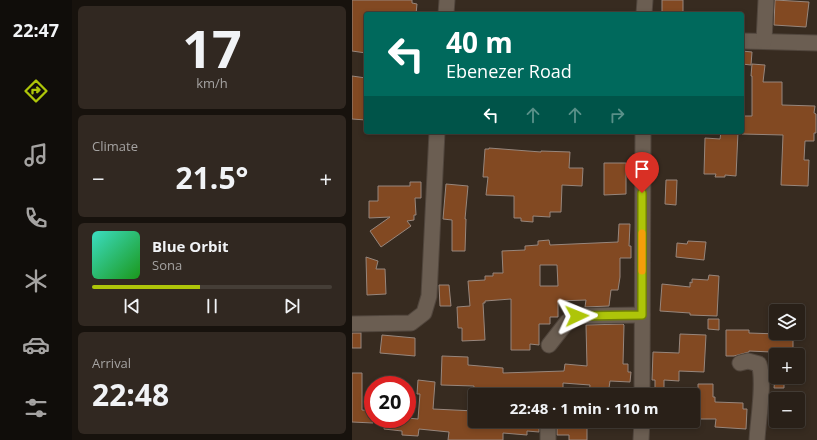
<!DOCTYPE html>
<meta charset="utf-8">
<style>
:root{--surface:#292018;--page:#312821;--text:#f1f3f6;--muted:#a5a3a2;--line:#453e37;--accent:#aec509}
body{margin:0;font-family:"Open Sans",sans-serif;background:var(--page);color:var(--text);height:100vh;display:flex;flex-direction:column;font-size:15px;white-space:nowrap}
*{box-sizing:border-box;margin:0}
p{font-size:13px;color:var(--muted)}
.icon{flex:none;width:22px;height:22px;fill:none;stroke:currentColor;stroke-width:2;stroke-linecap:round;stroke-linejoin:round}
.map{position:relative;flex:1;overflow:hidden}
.details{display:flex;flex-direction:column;gap:6px;padding:6px;background:#17120d;width:280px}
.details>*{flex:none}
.hud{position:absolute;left:12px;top:12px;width:380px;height:122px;border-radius:4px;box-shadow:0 2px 6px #0003,0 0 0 1px var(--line);background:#00695c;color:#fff;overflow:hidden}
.controls{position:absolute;left:417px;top:304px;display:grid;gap:8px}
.controls a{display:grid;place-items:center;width:36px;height:36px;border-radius:4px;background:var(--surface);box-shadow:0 2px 6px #0003,0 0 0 1px var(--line);font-size:20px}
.speed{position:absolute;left:12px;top:376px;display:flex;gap:8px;font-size:20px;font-weight:700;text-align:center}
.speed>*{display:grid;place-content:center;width:52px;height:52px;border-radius:50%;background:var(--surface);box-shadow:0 2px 6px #0003,0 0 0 1px var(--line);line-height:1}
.speed .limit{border:6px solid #d22;background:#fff;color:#111}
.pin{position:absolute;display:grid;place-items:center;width:34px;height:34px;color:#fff;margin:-41px -17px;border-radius:50% 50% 50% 0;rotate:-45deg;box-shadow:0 0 4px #0007}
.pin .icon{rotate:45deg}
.me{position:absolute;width:44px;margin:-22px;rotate:88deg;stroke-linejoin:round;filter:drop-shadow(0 0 3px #0008)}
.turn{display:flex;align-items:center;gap:14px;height:84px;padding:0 16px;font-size:18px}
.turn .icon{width:52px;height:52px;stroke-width:2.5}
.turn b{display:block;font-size:28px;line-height:34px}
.lanes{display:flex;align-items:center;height:38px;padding:0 16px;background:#0003;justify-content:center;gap:20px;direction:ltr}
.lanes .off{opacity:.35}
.big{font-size:30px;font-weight:700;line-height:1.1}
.details .tile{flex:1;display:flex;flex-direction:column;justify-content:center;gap:6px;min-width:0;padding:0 14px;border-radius:6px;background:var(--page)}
.details .dial{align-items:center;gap:0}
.dial b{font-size:52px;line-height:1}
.song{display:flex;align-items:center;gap:12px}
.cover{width:48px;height:48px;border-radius:6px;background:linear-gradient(135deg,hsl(170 70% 55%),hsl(120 70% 35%))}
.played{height:4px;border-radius:2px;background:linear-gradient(90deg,var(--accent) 45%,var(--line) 45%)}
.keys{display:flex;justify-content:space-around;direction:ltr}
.heat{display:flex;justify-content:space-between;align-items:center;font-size:22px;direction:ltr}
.trip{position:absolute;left:116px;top:388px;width:232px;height:40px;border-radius:4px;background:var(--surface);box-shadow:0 2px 6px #0003,0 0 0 1px var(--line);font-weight:700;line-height:40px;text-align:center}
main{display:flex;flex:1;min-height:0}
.tab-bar{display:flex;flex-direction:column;width:72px;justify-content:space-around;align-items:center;background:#100d0a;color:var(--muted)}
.tab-bar .icon{width:28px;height:28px}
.tab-bar .selected{color:var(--accent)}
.tab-bar b{font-size:18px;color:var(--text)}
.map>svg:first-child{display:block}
.building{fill:#824922;stroke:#97867c;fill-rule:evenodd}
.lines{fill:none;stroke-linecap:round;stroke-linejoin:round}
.minor-casing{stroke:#51463d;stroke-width:17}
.minor{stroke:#6b5e52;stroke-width:15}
.route-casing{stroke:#718006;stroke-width:10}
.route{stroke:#aec509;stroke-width:7}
.slow{stroke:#f59e0b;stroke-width:7}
</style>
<main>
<nav class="tab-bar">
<b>22:47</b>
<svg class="icon selected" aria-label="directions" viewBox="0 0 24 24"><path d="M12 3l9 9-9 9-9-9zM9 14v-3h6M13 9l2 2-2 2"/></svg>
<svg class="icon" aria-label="music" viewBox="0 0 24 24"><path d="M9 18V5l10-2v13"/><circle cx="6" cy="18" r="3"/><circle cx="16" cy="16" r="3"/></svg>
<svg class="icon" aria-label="phone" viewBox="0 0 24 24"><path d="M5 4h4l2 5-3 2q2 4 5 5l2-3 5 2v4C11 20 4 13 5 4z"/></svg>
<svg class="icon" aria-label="climate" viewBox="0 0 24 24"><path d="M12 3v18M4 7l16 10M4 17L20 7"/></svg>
<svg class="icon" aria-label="car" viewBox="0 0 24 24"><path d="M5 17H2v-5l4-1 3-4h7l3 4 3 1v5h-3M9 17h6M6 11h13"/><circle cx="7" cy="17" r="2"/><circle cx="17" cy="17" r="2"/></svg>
<svg class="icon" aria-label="filters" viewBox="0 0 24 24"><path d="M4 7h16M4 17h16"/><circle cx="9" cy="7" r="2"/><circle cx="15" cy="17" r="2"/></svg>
</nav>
<section class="details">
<div class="tile dial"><b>17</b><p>km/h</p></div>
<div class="tile"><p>Climate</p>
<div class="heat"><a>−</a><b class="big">21.5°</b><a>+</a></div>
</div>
<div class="tile">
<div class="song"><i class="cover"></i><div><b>Blue Orbit</b><p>Sona</p></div></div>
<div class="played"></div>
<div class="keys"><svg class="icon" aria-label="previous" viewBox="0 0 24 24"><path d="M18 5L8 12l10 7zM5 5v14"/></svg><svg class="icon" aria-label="pause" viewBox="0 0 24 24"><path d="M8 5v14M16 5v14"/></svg><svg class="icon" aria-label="next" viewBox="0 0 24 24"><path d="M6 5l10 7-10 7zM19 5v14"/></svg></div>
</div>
<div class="tile"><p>Arrival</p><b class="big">22:48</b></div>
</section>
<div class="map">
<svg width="465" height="440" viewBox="0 0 465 440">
<rect width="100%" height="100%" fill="#372b20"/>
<g class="building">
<polygon points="0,0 60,0 60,3 65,4 64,14 14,14 14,53 0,51"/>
<rect x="310" y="0" width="21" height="14"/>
<polygon points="423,0 457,2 454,27 422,25"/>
<polygon points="390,51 400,52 399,65 390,64"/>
<polygon points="400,64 413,65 411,82 430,82 430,105 463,106 462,113 464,114 464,133 462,133 462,141 453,141 452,160 457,160 456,186 429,185 431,135 390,134 390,116 400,116 400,76 399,76"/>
<polygon points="0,76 14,78 14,120 0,119"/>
<polygon points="369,132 386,132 384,176 373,175 373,177 363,177 364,174 352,174 353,138 368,139"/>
<polygon points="137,148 189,152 189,151 218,152 217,168 231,168 230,186 210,185 209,212 198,212 198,217 181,216 181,222 169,221 169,218 162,218 162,196 134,195 136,177 131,177 133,149 137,149"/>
<polygon points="252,163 274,163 274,194 252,195"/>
<polygon points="314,180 325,180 324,205 313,204"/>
<polygon points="58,182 69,182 69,198 63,198 64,215 62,215 62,220 55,221 59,226 29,247 18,231 38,217 17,218 17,201 26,201 26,186 58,186"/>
<polygon points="94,184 116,186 113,219 114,219 113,251 100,251 100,220 91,219"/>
<path d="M267,224H278L277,246H279V258H268V277L266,290H259L257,306L233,307L234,300L206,301V317H198V324H187V345L178,344V350H159V299L133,301V303H131L133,340L110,341V328H106L105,307L118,306L116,281L133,280V276H141V273H151L150,251L173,250V246L186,245V241L197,240L198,245L266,242ZM188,265H205L206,286H188Z"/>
<polygon points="336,241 354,242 352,260 324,257 325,243 335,244"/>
<polygon points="14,257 26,261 24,269 33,269 34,294 15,295"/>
<polygon points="357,275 367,276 365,316 338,315 338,313 308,311 310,284 338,287 338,282 340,283 340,279 356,280"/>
<polygon points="87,285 97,285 99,306 88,306"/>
<polygon points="356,319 367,319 367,330 356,329"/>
<polygon points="271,324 272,325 271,364 276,364 276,372 279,372 278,382 258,381 256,395 237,395 238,385 211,383 211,395 163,395 149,393 149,395 121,395 122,386 89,385 90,356 116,357 116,365 151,368 151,373 212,371 213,364 235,366 234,325"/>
<polygon points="374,330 397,330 397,333 427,334 427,333 441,333 441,355 419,355 419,352 397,351 397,352 382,356 374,356"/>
<rect x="0" y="333" width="9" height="15"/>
<polygon points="328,334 354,335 352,372 327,371 327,381 312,380 312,395 303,395 303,380 300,380 301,352 327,353"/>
<polygon points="30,335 63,338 63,356 28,353"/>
<polygon points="0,373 10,373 10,410 21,411 21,423 0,422"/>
<polygon points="423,377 432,377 432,388 422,388"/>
<polygon points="66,380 83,382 81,409 123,411 123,421 187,421 187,432 175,431 175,435 151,433 151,440 96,440 97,432 67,429 66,436 50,435 50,431 32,429 34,419 55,419 55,418 66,419 68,394 65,394"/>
<polygon points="346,384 361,384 361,397 363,397 363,402 391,403 391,409 395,409 394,429 363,427 364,419 341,419 341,394 346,394"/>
<polygon points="205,421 235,421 235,440 217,440 217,435 205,435"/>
</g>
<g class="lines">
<defs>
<g id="minor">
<polyline points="94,14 95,0"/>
<polyline points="292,14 293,0"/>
<polyline points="390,41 465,43"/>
<polyline points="412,41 414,0"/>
<polyline points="0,324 59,323 72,313 77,296 85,132"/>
<polyline points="197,345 215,322 225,316 290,315"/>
<path d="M388,363L396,361L407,364C413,381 406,420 405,440"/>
<polyline points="290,395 291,132"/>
<polyline points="196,440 196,421"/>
<polyline points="289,440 290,421"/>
</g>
</defs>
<use href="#minor" class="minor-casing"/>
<use href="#minor" class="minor"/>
</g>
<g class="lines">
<defs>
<polyline id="route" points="225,316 290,315 290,193"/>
</defs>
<use href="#route" class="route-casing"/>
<use href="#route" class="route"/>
<polyline class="slow" points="290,271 290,233"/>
</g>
</svg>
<div class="controls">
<a><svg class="icon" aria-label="layers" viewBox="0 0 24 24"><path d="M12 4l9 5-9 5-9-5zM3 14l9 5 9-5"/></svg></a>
<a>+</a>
<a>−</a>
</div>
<div class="speed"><div class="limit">20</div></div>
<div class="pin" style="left:290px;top:193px;background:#d93025"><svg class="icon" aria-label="arrive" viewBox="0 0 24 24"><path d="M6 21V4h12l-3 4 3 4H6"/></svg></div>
<svg class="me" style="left:225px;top:316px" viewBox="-20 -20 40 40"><path d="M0-17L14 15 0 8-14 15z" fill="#aec509" stroke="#fff" stroke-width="4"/></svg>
<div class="trip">22:48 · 1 min · 110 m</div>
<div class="hud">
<div class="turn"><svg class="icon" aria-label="left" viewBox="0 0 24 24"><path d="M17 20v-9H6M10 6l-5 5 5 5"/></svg><div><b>40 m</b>Ebenezer Road</div></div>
<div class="lanes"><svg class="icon" aria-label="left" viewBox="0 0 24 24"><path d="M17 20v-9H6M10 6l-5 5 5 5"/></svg><svg class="icon off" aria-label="ahead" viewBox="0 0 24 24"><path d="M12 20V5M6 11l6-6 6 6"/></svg><svg class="icon off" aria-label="ahead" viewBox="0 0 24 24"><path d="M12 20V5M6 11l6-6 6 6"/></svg><svg class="icon off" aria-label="right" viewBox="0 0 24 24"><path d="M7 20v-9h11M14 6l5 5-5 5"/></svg></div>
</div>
</div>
</main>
